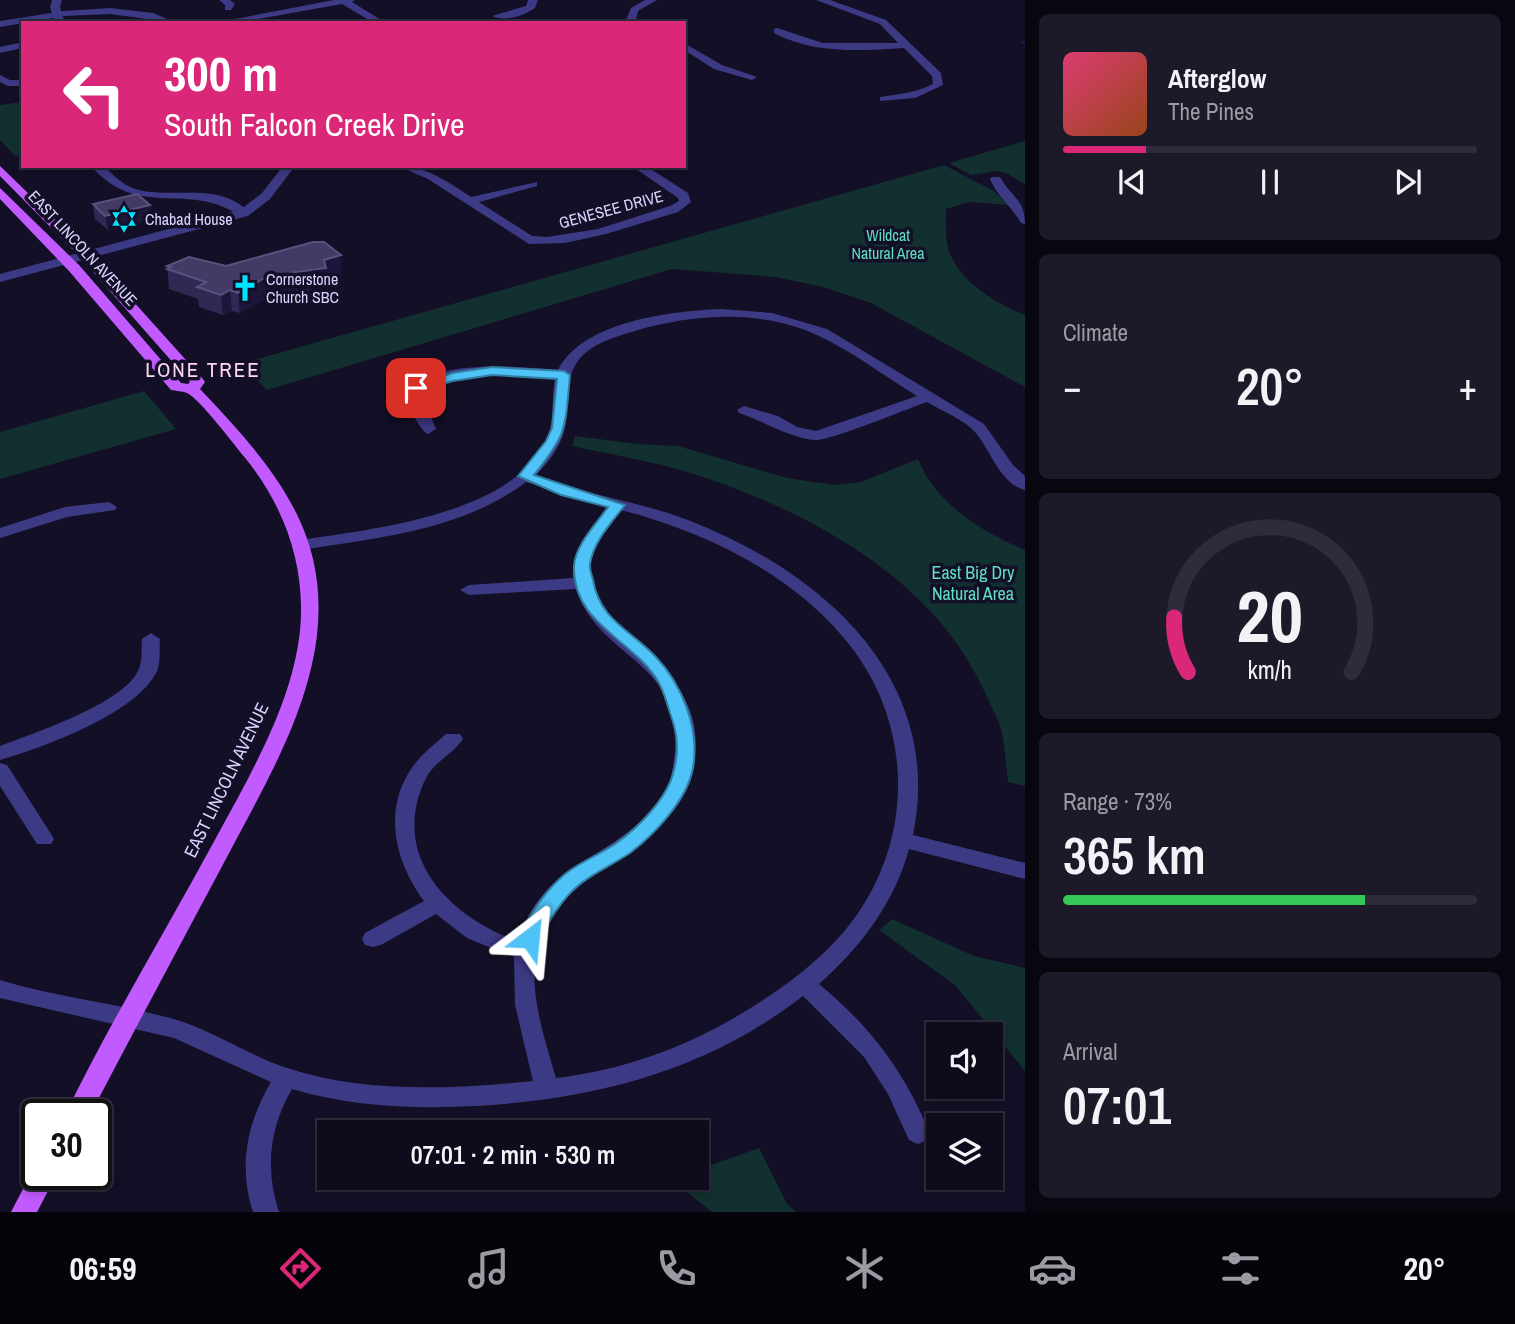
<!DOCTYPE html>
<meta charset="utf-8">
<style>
:root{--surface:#0e0b1c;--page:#1c1929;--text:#f1f3f6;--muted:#9b9ba3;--line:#2e2b3b;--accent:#db2777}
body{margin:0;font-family:"Archivo Narrow",sans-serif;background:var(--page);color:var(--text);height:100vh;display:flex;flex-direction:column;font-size:26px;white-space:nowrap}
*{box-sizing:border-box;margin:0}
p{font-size:23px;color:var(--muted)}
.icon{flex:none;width:38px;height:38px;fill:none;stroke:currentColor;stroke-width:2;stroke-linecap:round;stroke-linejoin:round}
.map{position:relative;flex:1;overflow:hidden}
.sheet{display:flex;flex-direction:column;gap:14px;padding:14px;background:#08060f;width:490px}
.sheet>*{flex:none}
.banner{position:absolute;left:21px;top:21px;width:665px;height:147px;border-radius:0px;box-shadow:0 4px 10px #0003,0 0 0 2px var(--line);background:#db2777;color:#fff;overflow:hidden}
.tools{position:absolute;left:926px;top:1022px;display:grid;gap:14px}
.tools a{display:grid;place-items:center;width:77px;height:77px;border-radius:0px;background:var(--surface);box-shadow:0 4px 10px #0003,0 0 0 2px var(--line);font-size:35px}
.speed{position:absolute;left:21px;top:1099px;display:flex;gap:14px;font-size:35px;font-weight:700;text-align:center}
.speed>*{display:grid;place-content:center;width:91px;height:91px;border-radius:50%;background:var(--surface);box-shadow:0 4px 10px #0003,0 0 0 2px var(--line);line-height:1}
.speed .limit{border:4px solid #111;border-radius:10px;background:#fff;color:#111}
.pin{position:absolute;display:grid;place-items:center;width:60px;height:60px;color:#fff;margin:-30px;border-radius:14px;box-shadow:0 4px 10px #0006}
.me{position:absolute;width:77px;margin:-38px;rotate:29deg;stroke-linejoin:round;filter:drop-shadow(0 0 5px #0008)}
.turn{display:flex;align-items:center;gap:24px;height:147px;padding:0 28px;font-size:32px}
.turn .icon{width:91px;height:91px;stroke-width:2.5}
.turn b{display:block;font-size:49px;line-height:60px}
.big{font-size:52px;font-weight:600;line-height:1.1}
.sheet .card{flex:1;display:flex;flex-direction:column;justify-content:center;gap:10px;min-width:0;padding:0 24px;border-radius:10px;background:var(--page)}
.sheet .dial{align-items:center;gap:0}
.dial svg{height:182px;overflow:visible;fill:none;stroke:var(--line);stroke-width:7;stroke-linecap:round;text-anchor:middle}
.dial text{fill:var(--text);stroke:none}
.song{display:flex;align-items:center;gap:21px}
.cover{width:84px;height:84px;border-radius:10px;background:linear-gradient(135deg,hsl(340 70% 55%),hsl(20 70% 35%))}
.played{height:7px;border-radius:4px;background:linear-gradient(90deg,var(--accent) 20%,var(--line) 20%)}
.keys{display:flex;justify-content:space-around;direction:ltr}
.heat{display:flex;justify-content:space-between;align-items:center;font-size:38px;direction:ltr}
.charge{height:10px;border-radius:5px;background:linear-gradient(90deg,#34c759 73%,var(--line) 0)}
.trip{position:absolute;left:317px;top:1120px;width:392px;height:70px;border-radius:0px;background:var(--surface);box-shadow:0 4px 10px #0003,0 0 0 2px var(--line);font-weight:600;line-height:70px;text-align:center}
.dock{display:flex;height:112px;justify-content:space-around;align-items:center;background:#06040b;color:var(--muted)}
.dock .icon{width:49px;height:49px}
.dock .on{color:var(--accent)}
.dock b{font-size:32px;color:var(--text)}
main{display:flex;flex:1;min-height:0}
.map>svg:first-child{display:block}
.green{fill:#12302f}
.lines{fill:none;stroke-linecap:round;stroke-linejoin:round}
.stream{stroke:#0c2248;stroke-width:2.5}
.minor{fill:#3d3a85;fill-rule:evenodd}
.tertiary{fill:#3d3a85;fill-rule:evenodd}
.primary{fill:#c25bff;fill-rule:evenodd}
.wall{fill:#312854}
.shaded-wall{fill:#1d163a}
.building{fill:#433a66;stroke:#5a527e;stroke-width:2}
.route{fill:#4fc3f7;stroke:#337fa1;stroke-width:2}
.labels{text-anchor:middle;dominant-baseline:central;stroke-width:7;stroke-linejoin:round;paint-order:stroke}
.far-street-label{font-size:16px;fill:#d9d4ff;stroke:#130f26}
.far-poi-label{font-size:16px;fill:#d9d4ff;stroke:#130f26;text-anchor:start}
.far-park-label{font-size:16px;fill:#5fe0c0;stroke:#130f26}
.park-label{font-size:18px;fill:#5fe0c0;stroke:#130f26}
.street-label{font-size:18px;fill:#d9d4ff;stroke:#130f26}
.quarter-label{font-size:21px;letter-spacing:2px;fill:#ffd6f0;stroke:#130f26}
</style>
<main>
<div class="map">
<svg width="1025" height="1212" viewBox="0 0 1025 1212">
<rect width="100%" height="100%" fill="#130f26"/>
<g class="green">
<polygon points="23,102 23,155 15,156 0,140 0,105"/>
<polygon points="1025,141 1025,184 1008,174 997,171 971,175 949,163"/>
<path d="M944,165L994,191L1009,205L969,202L946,209C946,221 945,236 948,248C957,280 996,304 1025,315V387L871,303L823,287L776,277L672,269L267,390L240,364Z"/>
<polygon points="144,391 176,429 0,479 0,432"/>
<path d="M575,436L638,444L678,446L787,478L834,485L861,482L918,459C935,503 982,532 1025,550V786L1008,782C1006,765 1005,746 1001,729C998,718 991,706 986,695C938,584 822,519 712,480C667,464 619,456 572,446Z"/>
<polygon points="892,919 974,956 1025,968 1025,1071 955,985 879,930"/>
<polygon points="759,1148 787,1204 796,1212 712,1212 683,1189 684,1178 696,1178 697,1170"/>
</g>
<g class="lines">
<polyline class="stream" points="1022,42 1025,43"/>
<g class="minor">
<polygon points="52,0 62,0 60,7 65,23 55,23 50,7"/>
<polygon points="219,0 230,0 235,4 231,10 225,10 225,5"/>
<polygon points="334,0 355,0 352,2 386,23 374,23 342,4 236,23 214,23"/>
<path d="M528,0H538L535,8C523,16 505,22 492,16L526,6Z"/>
<polygon points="645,0 657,0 638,11 636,20 639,23 628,23 626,20 631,8"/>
<path d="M816,0H830L886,20L941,73L943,85L915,98L880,101V97C899,94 915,93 933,84L932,76L904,48C859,51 815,54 774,33V29L777,28L823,43H898L880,24Z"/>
<polygon points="23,42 23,48 0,53 0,47"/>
<polygon points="684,43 722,65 757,77 752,80 714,69 684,50"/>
<polygon points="0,75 10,80 23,80 23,86 8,86 0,82"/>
<path d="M91,166H104C113,175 123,185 135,189C173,200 219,180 250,213L240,216C188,180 139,221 91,166Z"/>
<path d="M398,166C427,166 448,182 471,197L537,182V186L479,202L532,236L547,237L598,229L670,206L679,201L678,198L632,166H646L688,193L691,202L678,212L606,234L565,243L529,244L428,179Z"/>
<path d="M992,177H1000C1011,197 1025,199 1025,224L1021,223C1012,207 997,196 990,179Z"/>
<path d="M721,309L772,313L827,329L984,424L1013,465L1025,476V490C1000,484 990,449 975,432C963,419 942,411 927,402C907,409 830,441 815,440C789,438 764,421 739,413L737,410L744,406L778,416L797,427L816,431L917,396C884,376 852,351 817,335C762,309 692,314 635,331C615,337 588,344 576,364C565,381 569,402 566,421C564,442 551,460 536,475C585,495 638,501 688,520C822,572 945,678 913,835L1025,863V879L909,849C895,902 860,948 819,984C872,1028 903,1070 930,1133L927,1140L918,1144L909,1140L888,1094L864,1057L803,996C706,1071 596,1099 476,1106C414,1109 352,1107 292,1089C269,1128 265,1170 279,1212H253C238,1166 247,1123 271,1082L174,1038L0,998V980C58,998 119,1003 177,1020C215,1032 247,1054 284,1067C364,1094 451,1089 533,1081L515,1005L514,957L467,938L436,914L381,945L373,947L365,945L362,939L365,933L424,901C394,861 382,807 414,765C423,753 435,744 446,734H460L463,739C453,754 434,762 426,778C388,855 449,917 518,941C524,922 533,905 547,890C585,851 660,831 672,772C695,659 601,665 576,589L469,595L460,590L469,585L573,578C574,549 590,530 607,507L526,482C463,530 378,538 301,550L293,545L301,540C372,529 510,515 546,441C555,422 551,399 555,379C508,374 459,370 416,394L429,412L436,429L428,434C420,431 407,403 401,393C432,359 516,366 558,370C583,321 672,311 721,309ZM621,510C703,531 788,572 843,637C909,713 916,823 862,907C835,950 791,983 749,1009C690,1046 625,1070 556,1078C545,1040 529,994 536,954C551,872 657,858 689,785C692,778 692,768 694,760C713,657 568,628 593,555C598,538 611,524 621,510Z"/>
<polygon points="109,502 117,507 115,510 67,517 0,538 0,528 65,507"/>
<path d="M151,633L160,639C159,649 161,661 157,671C138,713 42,748 0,760V746C34,733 122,704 138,671C143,662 141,649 142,639Z"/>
<polygon points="0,763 7,765 51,834 54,839 51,844 37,844 0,786"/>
</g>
<g class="tertiary">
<polygon points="110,8 153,13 177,23 110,14 64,16 0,27 0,21 64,11"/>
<polygon points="283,166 295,166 270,199 248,216 0,282 0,274 240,210 262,193"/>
</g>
<g class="primary">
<path d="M0,166L88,251L203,379L205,382L200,389C246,438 297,491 313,559C321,593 320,630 312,664C297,732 259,796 227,857C181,943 135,1029 90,1115H65C111,1020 167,929 217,836C251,773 292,704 300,631C306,568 286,509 246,459C236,447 199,398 187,393C182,391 176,391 171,390L69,271L0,199V188L79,265L181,383L188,384L190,382L80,257L0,176Z"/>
<polygon points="35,1166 37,1174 57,1174 37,1212 11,1212"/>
</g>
</g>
<g class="wall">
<polygon points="93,204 150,205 152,220 108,230 95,219"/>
<polygon points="167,266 226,266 342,275 327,279 328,288 270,296 240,313 232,311 223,315 199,307 198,299 169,289"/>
</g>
<g class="shaded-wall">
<polygon points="150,205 152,220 108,230 105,216"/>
<polygon points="341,255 342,275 327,279 328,288 270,296 240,313 238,293 268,276"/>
<polygon points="230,290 232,311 223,315 221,295"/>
</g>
<g class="building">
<polygon points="137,194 150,205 105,216 93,204"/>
<polygon points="313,242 324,242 341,255 324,260 326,268 268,276 238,293 230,290 221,295 197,287 206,282 167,269 171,267 167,266 189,257 226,266"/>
</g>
<path class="route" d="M492,367L564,371L570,375C565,428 568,433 534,475L625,505C612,522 593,542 590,564C589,569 592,575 593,580C600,620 629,629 655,656C682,684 700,729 693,768C687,800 655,834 630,853C614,864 595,872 580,884C561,899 548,923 537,944H523L520,938C527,916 547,889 565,874C580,862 599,855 615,844C638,828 668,798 674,770C679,751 677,731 670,713C667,703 664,692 659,683C635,640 572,624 574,566C575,545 597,523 608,507L561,495L518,476L546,441L552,428L557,379L492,375L453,381L416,392L410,388L452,373Z"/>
<defs>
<symbol id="synagogue-bare" viewBox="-9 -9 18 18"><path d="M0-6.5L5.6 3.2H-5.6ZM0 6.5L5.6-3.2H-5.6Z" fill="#00e5ff" stroke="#130f26" stroke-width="2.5" paint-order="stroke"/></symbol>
<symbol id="church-bare" viewBox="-9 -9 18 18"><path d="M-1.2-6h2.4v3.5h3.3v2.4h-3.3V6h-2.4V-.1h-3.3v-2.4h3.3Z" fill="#00e5ff" stroke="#130f26" stroke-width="2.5" paint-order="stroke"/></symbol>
</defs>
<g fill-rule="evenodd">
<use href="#synagogue-bare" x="105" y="200" width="38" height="38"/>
<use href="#church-bare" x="226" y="269" width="38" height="38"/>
</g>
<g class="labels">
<g class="far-street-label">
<text transform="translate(611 209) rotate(-15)">GENESEE DRIVE</text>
<text transform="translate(83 248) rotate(47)">EAST LINCOLN AVENUE</text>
</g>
<g class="far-poi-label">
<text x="145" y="219">Chabad House</text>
<text x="266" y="279">Cornerstone<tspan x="266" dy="18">Church SBC</tspan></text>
</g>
<g class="far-park-label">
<text x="888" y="235">Wildcat<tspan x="888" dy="18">Natural Area</tspan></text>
</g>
<g class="park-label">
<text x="973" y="572">East Big Dry<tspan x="973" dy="21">Natural Area</tspan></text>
</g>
<g class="street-label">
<text transform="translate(226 780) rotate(-64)">EAST LINCOLN AVENUE</text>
</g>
<g class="quarter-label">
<text x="203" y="369">LONE TREE</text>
</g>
</g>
</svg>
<div class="tools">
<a><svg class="icon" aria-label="sound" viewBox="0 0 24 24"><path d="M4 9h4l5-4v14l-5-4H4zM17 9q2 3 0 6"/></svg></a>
<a><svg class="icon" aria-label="layers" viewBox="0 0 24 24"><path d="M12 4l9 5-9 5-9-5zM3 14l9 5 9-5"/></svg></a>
</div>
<div class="speed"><div class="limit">30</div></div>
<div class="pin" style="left:416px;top:388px;background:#d93025"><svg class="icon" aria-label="arrive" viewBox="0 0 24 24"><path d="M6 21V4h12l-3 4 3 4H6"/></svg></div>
<svg class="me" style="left:530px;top:938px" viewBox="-20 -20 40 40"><path d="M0-17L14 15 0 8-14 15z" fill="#4fc3f7" stroke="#fff" stroke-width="4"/></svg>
<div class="trip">07:01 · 2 min · 530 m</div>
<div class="banner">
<div class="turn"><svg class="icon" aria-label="left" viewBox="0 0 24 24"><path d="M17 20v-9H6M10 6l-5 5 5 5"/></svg><div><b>300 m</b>South Falcon Creek Drive</div></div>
</div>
</div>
<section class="sheet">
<div class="card">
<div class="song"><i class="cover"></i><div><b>Afterglow</b><p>The Pines</p></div></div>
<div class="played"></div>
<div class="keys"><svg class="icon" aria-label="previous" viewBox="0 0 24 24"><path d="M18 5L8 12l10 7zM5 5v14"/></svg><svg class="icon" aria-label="pause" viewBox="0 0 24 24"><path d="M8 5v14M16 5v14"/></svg><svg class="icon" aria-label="next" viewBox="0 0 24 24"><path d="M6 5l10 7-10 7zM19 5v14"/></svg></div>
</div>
<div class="card"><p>Climate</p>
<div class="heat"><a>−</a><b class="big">20°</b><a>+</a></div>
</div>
<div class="card dial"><svg viewBox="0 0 100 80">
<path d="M14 69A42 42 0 1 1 86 69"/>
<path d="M14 69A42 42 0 0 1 8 45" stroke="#db2777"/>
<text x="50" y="56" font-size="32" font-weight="700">20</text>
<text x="50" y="72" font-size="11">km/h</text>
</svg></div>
<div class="card"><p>Range · 73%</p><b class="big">365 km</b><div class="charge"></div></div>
<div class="card"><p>Arrival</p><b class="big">07:01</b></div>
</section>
</main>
<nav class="dock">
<b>06:59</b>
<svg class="icon on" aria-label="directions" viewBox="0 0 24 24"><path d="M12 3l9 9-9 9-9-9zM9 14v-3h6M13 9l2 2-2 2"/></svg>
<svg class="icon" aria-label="music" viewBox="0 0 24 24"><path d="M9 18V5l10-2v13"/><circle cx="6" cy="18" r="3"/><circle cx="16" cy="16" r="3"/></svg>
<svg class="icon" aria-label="phone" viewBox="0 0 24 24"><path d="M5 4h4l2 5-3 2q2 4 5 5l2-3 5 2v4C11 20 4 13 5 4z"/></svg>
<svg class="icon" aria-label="climate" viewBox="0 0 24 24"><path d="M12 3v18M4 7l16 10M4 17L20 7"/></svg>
<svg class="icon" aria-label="car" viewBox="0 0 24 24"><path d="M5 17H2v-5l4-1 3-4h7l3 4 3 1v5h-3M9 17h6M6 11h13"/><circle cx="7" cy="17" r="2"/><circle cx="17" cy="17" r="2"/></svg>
<svg class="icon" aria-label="filters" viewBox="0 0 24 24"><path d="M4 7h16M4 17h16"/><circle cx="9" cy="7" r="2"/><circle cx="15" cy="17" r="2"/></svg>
<b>20°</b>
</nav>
